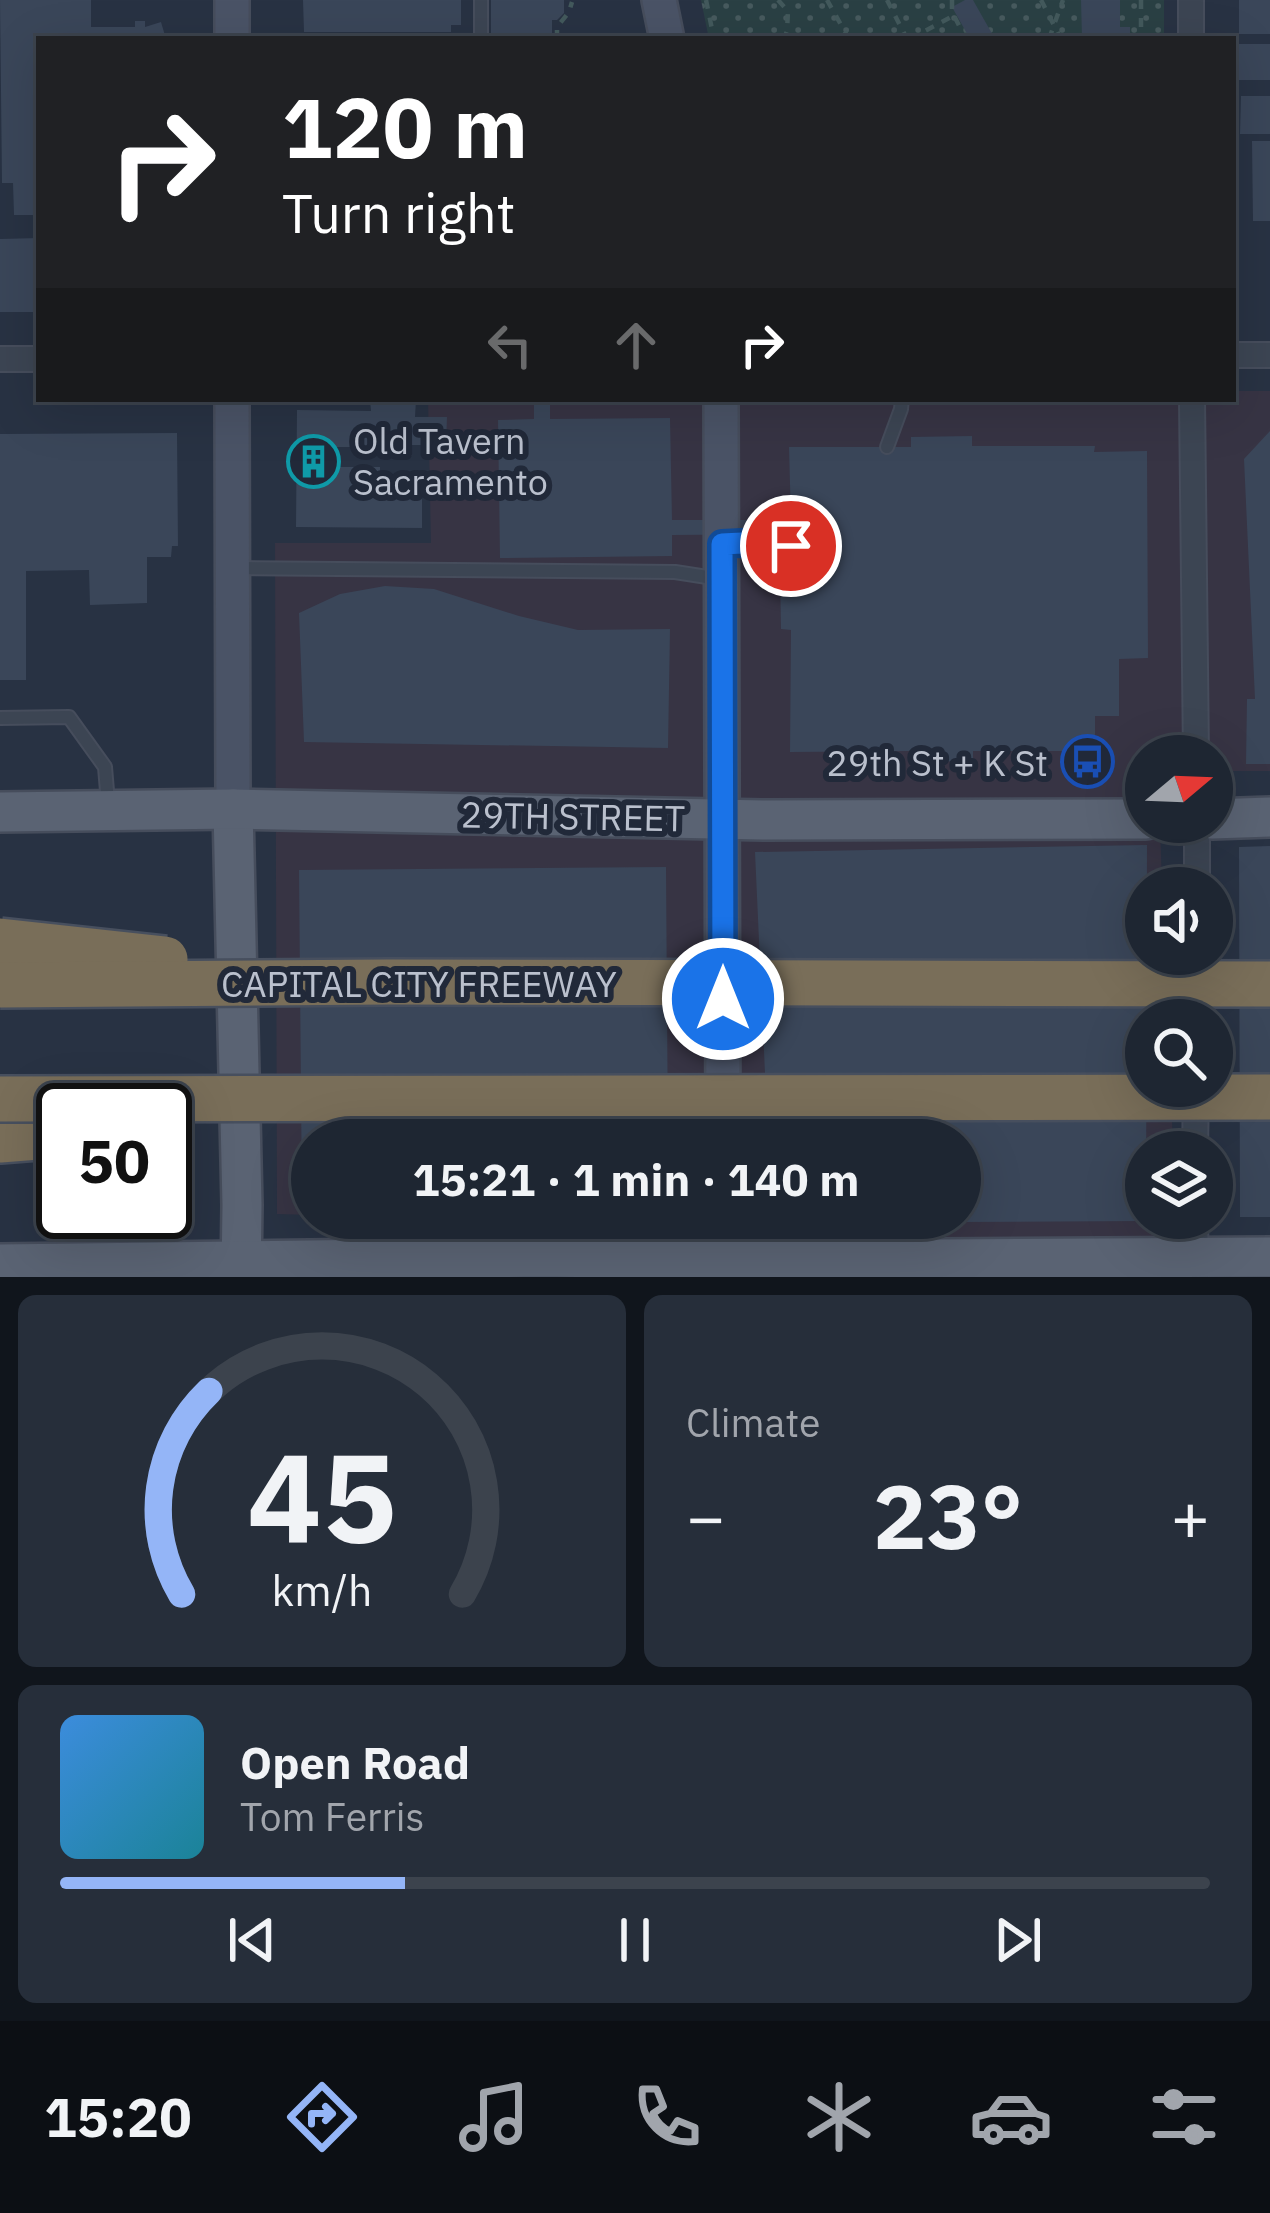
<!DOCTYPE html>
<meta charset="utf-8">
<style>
:root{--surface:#1e2632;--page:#262e3a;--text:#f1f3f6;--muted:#a1a5ac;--line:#3c434d;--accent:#94b5f7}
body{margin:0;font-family:"IBM Plex Sans",sans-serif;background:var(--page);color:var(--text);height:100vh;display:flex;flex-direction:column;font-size:45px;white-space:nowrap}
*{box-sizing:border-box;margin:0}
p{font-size:39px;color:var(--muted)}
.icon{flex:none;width:66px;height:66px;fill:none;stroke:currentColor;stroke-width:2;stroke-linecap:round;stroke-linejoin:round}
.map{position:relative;height:1277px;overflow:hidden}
.drawer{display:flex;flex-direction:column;gap:18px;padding:18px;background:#10151c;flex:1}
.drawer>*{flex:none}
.banner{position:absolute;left:36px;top:36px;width:1200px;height:366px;border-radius:0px;box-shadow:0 12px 48px #0002,0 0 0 3px var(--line);background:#202124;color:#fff;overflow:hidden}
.needle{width:78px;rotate:71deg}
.fabs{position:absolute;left:1125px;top:735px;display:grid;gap:24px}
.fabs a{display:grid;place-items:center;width:108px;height:108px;border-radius:50%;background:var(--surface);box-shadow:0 12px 48px #0002,0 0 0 3px var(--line);font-size:60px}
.speed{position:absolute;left:36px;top:1083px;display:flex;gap:24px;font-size:60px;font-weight:700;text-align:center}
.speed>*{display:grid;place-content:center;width:156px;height:156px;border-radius:50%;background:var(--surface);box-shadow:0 12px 48px #0002,0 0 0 3px var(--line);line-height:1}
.speed .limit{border:6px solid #111;border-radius:18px;background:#fff;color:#111}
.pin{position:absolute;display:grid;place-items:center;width:102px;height:102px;color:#fff;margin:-51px;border:6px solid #fff;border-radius:50%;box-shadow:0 3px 12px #0007}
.me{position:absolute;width:132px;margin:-66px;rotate:0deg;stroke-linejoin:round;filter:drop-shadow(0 0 9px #0008)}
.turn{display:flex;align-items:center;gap:42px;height:252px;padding:0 48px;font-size:54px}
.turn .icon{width:156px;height:156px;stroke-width:2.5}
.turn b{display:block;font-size:84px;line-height:102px}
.lanes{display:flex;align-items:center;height:114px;padding:0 48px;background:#0003;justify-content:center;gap:60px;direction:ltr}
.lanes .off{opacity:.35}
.big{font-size:90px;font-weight:800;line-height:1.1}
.drawer .tile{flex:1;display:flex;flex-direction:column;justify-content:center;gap:18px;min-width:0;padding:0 42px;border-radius:18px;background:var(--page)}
.drawer .dial{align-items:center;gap:0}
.dial svg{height:312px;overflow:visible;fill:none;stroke:var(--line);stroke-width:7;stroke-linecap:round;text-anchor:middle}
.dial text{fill:var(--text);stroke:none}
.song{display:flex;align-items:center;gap:36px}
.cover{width:144px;height:144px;border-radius:18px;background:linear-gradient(135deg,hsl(210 70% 55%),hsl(190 70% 35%))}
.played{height:12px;border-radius:6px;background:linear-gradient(90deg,var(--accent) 30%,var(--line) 30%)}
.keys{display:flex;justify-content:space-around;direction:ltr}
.heat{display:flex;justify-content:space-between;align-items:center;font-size:66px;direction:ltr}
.drawer .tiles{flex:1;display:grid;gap:18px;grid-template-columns:1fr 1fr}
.tile:last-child{grid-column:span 2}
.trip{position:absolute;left:291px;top:1119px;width:690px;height:120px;border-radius:60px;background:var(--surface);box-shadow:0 12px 48px #0002,0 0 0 3px var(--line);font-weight:800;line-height:120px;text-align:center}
.tab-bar{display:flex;height:192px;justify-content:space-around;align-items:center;background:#0c0f14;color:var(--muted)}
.tab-bar .icon{width:84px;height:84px}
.tab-bar .active{color:var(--accent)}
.tab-bar b{font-size:54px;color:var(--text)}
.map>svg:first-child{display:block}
.medical{fill:#373444}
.park{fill:url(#park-dots)}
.building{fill:#3a4659}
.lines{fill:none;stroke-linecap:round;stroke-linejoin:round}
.lane-casing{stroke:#464d5c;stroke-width:16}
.street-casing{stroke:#464d5c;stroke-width:28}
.secondary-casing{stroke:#464d5c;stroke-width:38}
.primary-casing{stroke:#464d5c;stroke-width:44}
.highway-casing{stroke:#474f5e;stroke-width:50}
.path{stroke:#43595c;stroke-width:4.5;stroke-dasharray:9 9;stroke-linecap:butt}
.lane{stroke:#3c4553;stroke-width:12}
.street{stroke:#3c4553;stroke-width:24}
.secondary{stroke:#4a5366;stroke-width:33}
.primary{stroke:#5a6373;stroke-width:39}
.highway{stroke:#796e59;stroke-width:45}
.highway-bridge-casing{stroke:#474f5e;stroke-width:50;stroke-linecap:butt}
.highway-bridge{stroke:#796e59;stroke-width:45}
.route-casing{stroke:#114b97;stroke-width:30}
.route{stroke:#1a73e8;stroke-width:21}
.labels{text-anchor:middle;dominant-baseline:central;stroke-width:12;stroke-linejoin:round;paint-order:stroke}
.poi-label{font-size:36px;fill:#bac0cd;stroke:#212939;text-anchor:start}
.street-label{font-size:36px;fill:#bac0cd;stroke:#212939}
</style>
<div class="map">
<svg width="1270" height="1277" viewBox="0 0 1270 1277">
<defs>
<pattern id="park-dots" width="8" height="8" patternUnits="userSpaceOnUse" patternTransform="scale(3)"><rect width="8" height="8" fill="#2a4044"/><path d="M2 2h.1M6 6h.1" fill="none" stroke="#475a5e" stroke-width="1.8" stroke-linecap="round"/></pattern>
</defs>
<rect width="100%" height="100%" fill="#283243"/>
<polygon class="medical" points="1233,391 1270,391 1270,771 1212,771 1212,756 1146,756 1146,822 1160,822 1162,888 1146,888 1146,954 1165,954 1168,1020 1146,1020 1146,1086 1171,1086 1173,1152 1146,1152 1146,1218 1176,1218 1177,1242 903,1242 368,1218 960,1218 960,1140 312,1140 312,1215 277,1214 275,543 431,543 428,399 1233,399"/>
<polygon class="park" points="701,0 1164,0 1164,39 709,39"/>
<g class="building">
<polygon points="0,0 91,0 91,27 135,27 135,21 145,21 145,27 161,22 166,39 39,39 39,215 14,215 13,183 2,183"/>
<polygon points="303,0 461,0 461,25 451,25 451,32 304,32"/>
<polygon points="491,0 564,0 564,13 557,20 552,20 552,39 491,39"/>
<polygon points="965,0 973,0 995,39 970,39 952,7"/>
<polygon points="1081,0 1120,0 1120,27 1130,27 1130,39 1082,39"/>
<rect x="1239" y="0" width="31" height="34"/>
<rect x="1238" y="44" width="32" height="36"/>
<polygon points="1241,96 1270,96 1270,134 1240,134"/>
<polygon points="1252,141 1270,141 1270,221 1253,221"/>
<polygon points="39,238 39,312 0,312 0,239"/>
<polygon points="534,399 550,399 550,419 670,418 672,520 791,520 789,447 911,447 911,437 972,436 972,446 1095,446 1094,452 1147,451 1148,658 1119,659 1119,716 1095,716 1095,751 973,751 973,761 912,762 912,751 790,752 791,630 781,629 780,570 790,569 792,534 672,535 672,556 500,558 498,420 534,419"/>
<polygon points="370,400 416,400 415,417 447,417 446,445 411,445 412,456 364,456 364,447 331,447 331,467 380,467 380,480 422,481 422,528 296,527 297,410 371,411"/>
<polygon points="1270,431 1270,764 1246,764 1247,699 1255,699 1244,459"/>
<polygon points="177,433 178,546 172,546 171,557 147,557 147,603 90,605 89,570 26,571 26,680 0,680 0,434"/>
<polygon points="385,586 434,589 519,616 578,630 670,629 668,748 304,742 299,613 340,594"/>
<polygon points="1147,845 1146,1221 960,1222 960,1140 768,1140 755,852"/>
<polygon points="1270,846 1270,1217 1240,1217 1239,847"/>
<polygon points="666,867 668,1140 312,1140 312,1203 302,1203 299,870"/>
<polygon points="771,1218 948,1218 948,1222 772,1223"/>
</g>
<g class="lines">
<defs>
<g id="lane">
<polyline points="481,0 481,39"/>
<polyline points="887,447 901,409 902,399"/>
<polyline points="766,520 791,505"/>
<polyline points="723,544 742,543 760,548 791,546"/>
<polyline points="237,568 675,572 720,579"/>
<polyline points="0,718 69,717 105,767 108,803"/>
</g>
<g id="street">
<polyline points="1191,0 1191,39"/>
<polyline points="1233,355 1270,355"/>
<polyline points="0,359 39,359"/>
<polyline points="1192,399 1196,756"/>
<polyline points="1197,888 1197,822"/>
<polyline points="1196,1020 1196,954"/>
<polyline points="1195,1152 1196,1088"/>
<polyline points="1195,1218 1196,1277"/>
</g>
<g id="secondary">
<polyline points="232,0 232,39"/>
<polyline points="659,0 667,39"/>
<polyline points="232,399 233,809"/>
<polyline points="721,399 723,1140"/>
<polyline points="724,1218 724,1277"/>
</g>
<g id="primary">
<polyline points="233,809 242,1205 241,1277"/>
<polyline points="0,812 233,809 763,820 1146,819"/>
<polyline points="1212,819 1270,817"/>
<polyline points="0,1264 539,1257 764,1260 1270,1257"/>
</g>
<polyline id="highway" points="0,1140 63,1135"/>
</defs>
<use href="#lane" class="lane-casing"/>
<use href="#street" class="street-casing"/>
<use href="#secondary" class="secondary-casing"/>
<use href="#primary" class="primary-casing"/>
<use href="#highway" class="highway-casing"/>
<g class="path">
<polyline points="706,0 714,39"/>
<polyline points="778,0 788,11 787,31 784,39"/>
<polyline points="827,0 849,39"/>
<polyline points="887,0 907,39"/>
<polyline points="952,0 952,12 966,39"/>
<polyline points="1041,0 1061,39"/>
<polyline points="1141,0 1141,39"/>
<polyline points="557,39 557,27 569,12 572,2"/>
<polyline points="910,39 953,16"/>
<polyline points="1049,39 1063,0"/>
</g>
<use href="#lane" class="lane"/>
<use href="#street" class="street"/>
<use href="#secondary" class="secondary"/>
<use href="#primary" class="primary"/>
<use href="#highway" class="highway"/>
<defs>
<g id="highway-bridge">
<polyline points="0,941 165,959"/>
<polyline points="0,985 388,982 1270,984"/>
<polyline points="0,1099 1270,1097"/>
</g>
</defs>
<use href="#highway-bridge" class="highway-bridge-casing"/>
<use href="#highway-bridge" class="highway-bridge"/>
</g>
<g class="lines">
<defs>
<polyline id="route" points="723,999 722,544 742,543 760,548 791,546"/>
</defs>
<use href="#route" class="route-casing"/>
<use href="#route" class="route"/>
</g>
<defs>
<symbol id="building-ring" viewBox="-11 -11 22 22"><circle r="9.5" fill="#212939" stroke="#0f9aa8" stroke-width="1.5"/><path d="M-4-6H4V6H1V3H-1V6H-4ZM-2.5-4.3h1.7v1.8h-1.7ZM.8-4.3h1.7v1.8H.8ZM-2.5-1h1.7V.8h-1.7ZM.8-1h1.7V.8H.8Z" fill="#0f9aa8"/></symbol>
<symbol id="bus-ring" viewBox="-11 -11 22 22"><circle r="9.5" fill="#212939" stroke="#1a4fb4" stroke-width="1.5"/><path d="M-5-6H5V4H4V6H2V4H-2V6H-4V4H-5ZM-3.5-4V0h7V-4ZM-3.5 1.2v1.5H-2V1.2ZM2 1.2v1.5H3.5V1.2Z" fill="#1a4fb4"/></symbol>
</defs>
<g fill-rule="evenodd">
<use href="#building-ring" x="284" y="432" width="59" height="59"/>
<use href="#bus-ring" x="1058" y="732" width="59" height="59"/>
</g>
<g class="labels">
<g class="poi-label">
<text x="353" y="440">Old Tavern<tspan x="353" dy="41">Sacramento</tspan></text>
<text x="1048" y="762" text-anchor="end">29th St + K St</text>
</g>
<g class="street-label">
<text transform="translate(573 816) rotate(1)">29TH STREET</text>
<text x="419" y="983">CAPITAL CITY FREEWAY</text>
</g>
</g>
</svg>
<div class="fabs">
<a><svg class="needle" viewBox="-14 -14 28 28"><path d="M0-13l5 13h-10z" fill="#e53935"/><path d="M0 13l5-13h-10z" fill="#a1a5ac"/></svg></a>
<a><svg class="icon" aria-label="sound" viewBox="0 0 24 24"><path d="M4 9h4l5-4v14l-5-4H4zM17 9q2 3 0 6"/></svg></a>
<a><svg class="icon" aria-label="search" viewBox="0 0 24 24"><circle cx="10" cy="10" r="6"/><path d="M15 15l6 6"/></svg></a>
<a><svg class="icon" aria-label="layers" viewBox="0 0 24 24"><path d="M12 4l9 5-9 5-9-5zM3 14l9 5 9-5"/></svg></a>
</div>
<div class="speed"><div class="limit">50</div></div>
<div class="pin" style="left:791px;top:546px;background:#d93025"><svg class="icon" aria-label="arrive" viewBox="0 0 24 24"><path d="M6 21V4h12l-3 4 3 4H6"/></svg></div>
<svg class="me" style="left:723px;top:999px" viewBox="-20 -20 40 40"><circle r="17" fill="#1a73e8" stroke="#fff" stroke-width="3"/><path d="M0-11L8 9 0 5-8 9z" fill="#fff"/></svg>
<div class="trip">15:21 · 1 min · 140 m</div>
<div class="banner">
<div class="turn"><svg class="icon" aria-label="right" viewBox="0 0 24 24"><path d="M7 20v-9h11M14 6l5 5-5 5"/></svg><div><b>120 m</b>Turn right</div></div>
<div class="lanes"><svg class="icon off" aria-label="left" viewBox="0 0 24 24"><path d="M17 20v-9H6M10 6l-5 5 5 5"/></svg><svg class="icon off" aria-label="ahead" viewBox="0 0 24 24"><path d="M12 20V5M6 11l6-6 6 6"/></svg><svg class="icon" aria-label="right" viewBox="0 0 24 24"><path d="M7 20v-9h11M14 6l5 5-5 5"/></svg></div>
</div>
</div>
<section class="drawer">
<div class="tiles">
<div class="tile dial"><svg viewBox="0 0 100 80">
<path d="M14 69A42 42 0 1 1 86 69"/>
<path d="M14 69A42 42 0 0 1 21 17" stroke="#94b5f7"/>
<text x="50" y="56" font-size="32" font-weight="700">45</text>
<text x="50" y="72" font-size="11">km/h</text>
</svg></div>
<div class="tile"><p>Climate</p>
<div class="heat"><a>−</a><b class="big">23°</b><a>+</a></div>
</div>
<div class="tile">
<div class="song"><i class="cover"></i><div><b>Open Road</b><p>Tom Ferris</p></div></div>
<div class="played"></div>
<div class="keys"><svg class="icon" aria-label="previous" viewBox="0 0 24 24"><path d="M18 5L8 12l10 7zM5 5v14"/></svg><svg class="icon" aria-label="pause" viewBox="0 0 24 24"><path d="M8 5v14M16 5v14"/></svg><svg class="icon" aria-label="next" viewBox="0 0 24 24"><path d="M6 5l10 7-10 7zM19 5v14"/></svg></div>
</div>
</div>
</section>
<nav class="tab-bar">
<b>15:20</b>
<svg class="icon active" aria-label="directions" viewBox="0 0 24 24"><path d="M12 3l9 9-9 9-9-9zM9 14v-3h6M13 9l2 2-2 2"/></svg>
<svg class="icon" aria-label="music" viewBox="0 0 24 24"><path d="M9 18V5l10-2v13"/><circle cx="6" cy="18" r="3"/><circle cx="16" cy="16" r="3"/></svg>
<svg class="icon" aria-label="phone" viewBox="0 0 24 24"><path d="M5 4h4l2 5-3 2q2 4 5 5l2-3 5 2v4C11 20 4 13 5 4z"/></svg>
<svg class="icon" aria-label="climate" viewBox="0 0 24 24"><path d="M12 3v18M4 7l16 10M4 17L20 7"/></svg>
<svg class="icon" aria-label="car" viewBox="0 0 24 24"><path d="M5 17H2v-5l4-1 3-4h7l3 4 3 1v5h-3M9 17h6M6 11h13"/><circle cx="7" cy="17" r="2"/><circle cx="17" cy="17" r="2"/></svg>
<svg class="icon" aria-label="filters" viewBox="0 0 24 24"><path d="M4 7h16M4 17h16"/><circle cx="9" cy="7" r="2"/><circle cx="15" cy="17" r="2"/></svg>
</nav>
